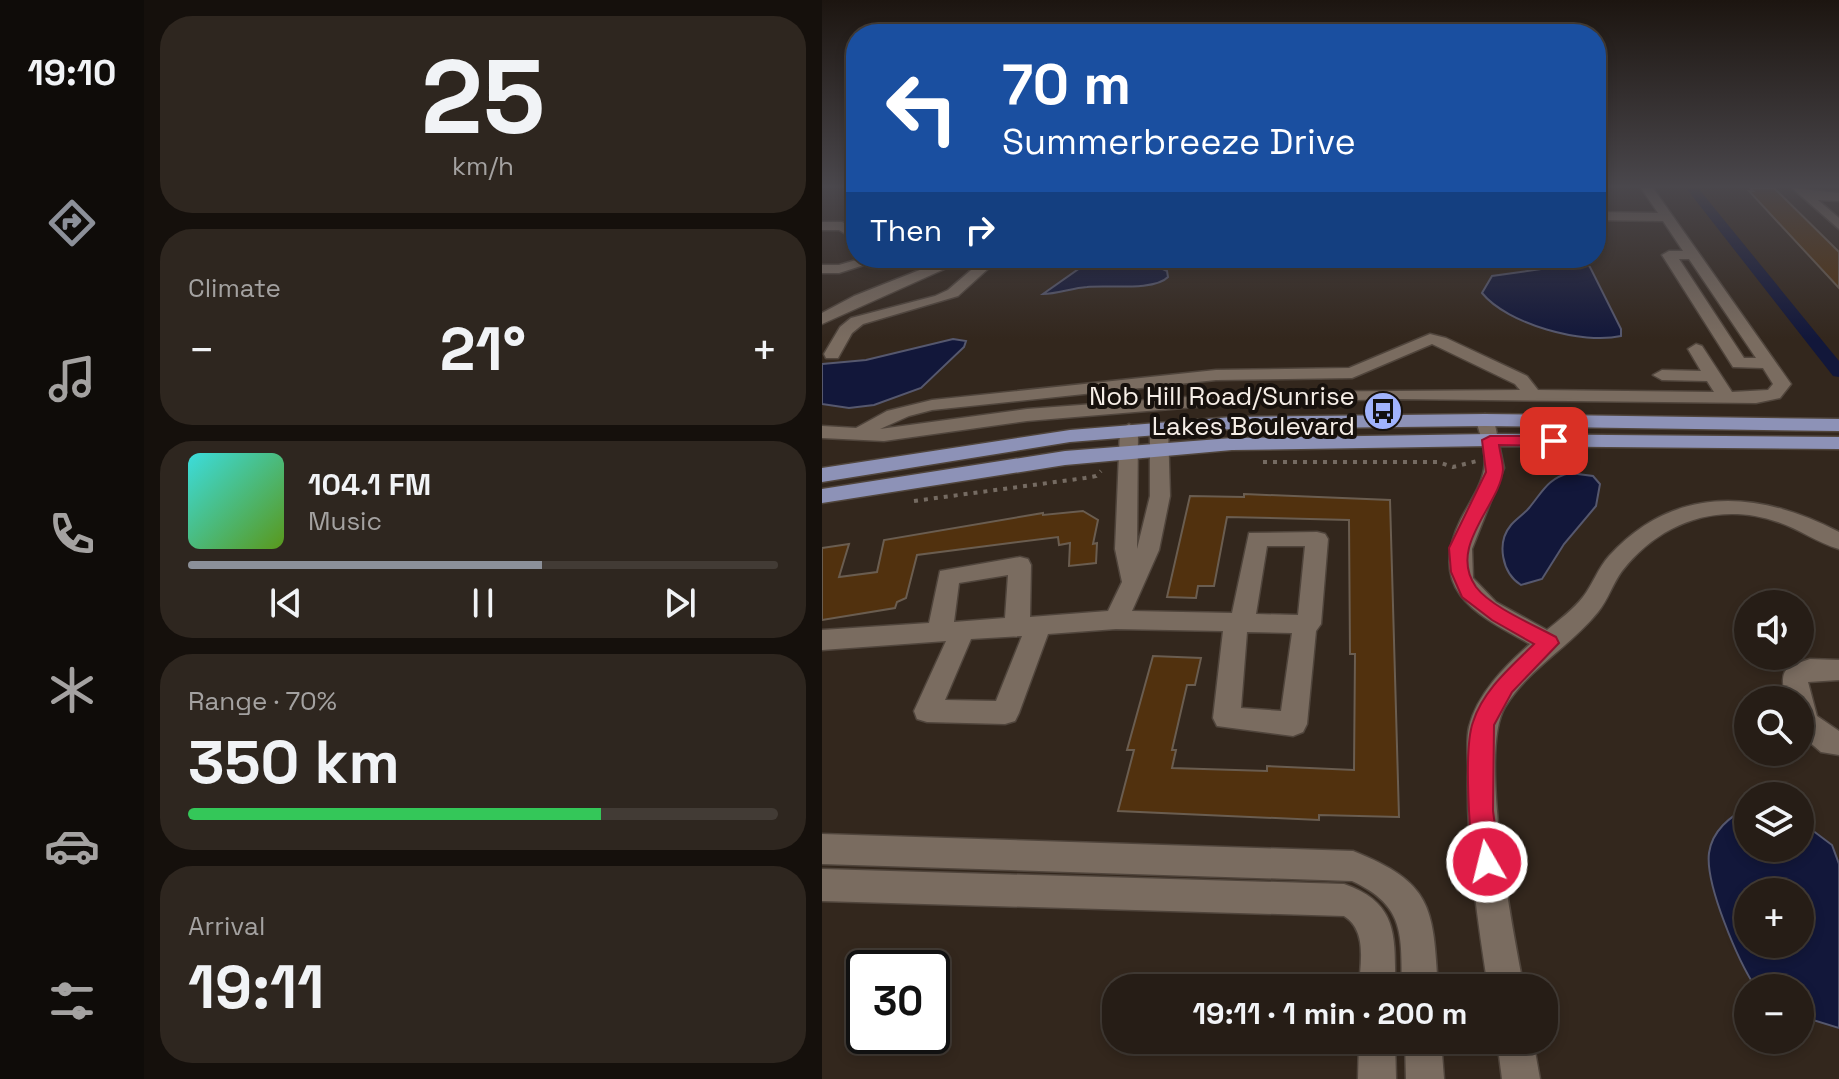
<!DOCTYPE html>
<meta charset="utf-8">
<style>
:root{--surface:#261d16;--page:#2e261f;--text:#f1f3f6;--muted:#a4a2a1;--line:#423b35;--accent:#8c9099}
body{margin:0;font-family:"Space Grotesk",sans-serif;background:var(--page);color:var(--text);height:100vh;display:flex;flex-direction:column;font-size:30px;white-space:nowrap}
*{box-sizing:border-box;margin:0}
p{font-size:26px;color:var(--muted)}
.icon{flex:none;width:44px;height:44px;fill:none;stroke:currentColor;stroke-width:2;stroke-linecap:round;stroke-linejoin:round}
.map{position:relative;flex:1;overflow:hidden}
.details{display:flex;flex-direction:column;gap:16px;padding:16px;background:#15100c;width:678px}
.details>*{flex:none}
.banner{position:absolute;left:24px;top:24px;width:760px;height:244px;border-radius:32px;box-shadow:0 4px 12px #0003,0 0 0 2px var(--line);background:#1a4fa0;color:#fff;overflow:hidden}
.buttons{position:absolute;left:912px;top:590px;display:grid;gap:16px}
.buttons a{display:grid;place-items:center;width:80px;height:80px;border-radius:50%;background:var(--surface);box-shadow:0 4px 12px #0003,0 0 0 2px var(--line);font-size:40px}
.speed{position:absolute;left:24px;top:950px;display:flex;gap:16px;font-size:40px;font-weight:700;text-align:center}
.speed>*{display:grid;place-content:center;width:104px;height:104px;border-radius:50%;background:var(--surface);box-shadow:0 4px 12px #0003,0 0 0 2px var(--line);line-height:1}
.speed .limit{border:4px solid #111;border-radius:12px;background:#fff;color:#111}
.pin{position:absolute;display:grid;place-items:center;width:68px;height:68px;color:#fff;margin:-34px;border-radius:16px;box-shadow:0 4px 12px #0006}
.me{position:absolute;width:88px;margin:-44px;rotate:352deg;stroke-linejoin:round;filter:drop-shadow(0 0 6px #0008)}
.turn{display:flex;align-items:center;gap:28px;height:168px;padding:0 24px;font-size:36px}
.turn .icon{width:104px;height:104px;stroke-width:2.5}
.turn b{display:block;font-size:56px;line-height:68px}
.then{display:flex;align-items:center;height:76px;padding:0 24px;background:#0003;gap:16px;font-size:30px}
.big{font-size:60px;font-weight:700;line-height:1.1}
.details .card{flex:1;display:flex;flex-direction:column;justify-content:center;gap:12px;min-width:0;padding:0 28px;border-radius:32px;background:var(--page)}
.details .dial{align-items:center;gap:0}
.dial b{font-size:104px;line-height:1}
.song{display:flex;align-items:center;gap:24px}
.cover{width:96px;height:96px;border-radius:12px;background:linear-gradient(135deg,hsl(180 70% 55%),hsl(90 70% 35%))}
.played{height:8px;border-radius:4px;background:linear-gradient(90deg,var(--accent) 60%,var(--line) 60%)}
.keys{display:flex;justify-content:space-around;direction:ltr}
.heat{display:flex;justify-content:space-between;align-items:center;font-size:44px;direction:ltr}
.charge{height:12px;border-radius:6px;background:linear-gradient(90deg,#34c759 70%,var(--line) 0)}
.trip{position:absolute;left:280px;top:974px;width:456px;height:80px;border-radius:32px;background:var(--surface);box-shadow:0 4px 12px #0003,0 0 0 2px var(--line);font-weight:700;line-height:80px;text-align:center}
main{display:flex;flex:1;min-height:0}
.tab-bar{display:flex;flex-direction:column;width:144px;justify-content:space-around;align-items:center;background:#0f0c09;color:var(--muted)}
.tab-bar .icon{width:56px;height:56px}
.tab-bar .current{color:var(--accent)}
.tab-bar b{font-size:36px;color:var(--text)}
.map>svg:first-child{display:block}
.water{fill:#12173a;stroke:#56586e;stroke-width:2;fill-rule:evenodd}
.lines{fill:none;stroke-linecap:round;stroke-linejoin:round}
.canal{fill:#12173a;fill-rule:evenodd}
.building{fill:#51310e;stroke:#6a5d50;stroke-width:2}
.minor-casing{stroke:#50453c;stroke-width:3}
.major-casing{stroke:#50453c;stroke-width:3}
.path{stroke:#756b62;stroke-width:4;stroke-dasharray:4 6;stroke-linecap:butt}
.minor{fill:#7a6c60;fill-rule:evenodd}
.major{fill:#8d92b7;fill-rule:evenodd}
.route{fill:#e11d48;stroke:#92132f;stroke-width:2}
.labels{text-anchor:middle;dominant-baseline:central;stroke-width:8;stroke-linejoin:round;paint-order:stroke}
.poi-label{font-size:26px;fill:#f6eee7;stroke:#17110d;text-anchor:end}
</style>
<main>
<nav class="tab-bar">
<b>19:10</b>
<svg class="icon current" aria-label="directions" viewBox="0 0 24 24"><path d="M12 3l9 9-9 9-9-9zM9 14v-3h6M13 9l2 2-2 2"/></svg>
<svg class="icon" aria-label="music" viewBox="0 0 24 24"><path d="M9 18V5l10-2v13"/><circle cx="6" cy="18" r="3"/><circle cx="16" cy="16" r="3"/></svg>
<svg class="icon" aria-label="phone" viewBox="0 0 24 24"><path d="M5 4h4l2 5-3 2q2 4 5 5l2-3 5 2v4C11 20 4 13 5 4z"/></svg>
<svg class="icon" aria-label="climate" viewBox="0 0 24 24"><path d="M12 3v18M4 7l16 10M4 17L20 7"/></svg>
<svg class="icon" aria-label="car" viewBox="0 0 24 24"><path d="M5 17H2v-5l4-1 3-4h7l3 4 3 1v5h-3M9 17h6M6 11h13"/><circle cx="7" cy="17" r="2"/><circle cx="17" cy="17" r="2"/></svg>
<svg class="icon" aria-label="filters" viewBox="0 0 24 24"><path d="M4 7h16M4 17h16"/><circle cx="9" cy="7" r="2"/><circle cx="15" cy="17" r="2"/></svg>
</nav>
<section class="details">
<div class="card dial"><b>25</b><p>km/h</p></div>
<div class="card"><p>Climate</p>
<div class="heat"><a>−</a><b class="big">21°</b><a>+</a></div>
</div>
<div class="card">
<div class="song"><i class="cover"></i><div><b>104.1 FM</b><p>Music</p></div></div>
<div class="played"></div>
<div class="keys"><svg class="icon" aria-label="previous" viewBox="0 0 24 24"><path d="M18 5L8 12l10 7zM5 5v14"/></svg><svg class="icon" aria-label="pause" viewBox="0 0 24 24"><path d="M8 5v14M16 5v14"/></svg><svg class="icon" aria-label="next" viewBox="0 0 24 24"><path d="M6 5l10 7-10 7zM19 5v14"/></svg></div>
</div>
<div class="card"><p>Range · 70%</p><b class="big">350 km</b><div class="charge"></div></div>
<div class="card"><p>Arrival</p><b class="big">19:11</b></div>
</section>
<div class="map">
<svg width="1017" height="1079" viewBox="0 0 1017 1079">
<rect width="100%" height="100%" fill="#33271d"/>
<g class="water">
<path d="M281,258H317L345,271L346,277C333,291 285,285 265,287C250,288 235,294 221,294L258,268Z"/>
<path d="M737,258L760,259L768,267L799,329V336C761,345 685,324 660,293L670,276L719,269Z"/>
<polygon points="131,339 144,341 142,347 99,388 52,405 27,408 0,404 0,364 44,360"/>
<path d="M748,473L771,476L778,484L774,506L742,544L720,579L699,585C680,573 674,543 689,525C694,519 702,514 707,508C721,491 726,478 748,473Z"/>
<path d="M926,808V848H978V821L1010,845L1017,864V1028L978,1016V988H934C916,961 883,884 887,853C890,831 908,816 926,808ZM978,892V944H926V892Z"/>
</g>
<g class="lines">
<polygon class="canal" points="864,188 876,188 1017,361 1017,377 1011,376"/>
</g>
<g class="building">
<polygon points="928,188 952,188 1017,252 1017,288 927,191 931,191"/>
<polygon points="422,494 568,500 577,817 497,815 497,820 296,811 312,750 305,750 331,656 379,658 373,685 365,685 350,750 354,750 350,768 445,771 445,766 532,770 533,654 528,654 527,520 405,517 392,586 376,586 374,598 345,597 368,496 422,497"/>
<polygon points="261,511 276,520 271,544 275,543 274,563 247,566 248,543 237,545 236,537 95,555 84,598 75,602 73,608 0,620 0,548 27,544 17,577 55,572 62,540 221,513 221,515"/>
</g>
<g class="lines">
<defs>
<g id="minor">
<path d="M819,188H831L969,384L958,398L934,403L577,399L433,402L205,421L62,441L0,438V426L34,428L65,411L110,400L394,370L527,368L608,334L624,338L705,376L716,390L892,392L885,381L840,380L831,375L840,370L879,371L866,349L874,344L880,346L910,392L946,390L951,384L941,368L911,367L840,255L847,251H861L841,221L774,220V212L836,213ZM857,259H867L934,358H922ZM610,344L693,384L698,390L433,392L205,409L58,429L87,416L110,410L394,380L530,378Z"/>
<polygon points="970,188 1017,193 1017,201 996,200 1017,218 1017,229"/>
<polygon points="0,222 20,222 34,230 34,240 17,230 0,230"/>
<polygon points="41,258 64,258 17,273 0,273 0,265 17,265"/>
<polygon points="128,258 147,258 0,324 0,313 32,296"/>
<polygon points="163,258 178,258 136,296 41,324 30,333 16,358 4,358 2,354 18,327 29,318 113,296 126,290"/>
<path d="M663,414L672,420L682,468L650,549L651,578L674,602L725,630C737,620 751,610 761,597C771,584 776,568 787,556C853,484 936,490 1017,532V549C996,543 977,529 956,522C897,501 838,522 800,571C791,583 786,600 776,612C748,647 707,668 683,707C656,752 691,932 702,988H666C655,916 644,843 646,769C646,756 644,740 647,727C655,694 683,666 708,644C653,614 604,590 639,519C647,503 659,487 662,469C665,453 658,435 654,420Z"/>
<path d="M337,422L346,428L348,496L337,550L310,611L410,613L427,533L495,532L503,534L506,539L499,624L494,631L485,724L481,732L471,736L395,726L391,718L401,631L294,629L226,634L197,713L193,721L183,724L105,722L95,719L92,711L124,641L0,650V630L107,623L118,571L198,557L206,559L209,565L208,617L286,611L300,582L293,549L298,430L307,424L316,430L315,549L328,496V428ZM445,546H483L476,615L434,614ZM186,575L183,618L132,622L137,583ZM425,632L470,633L459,711L419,708ZM200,636L174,701L123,700L149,639Z"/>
<path d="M988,659L1017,660V680L986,682L995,716L1017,731V755L999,752L978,734V700H964C958,671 959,668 988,659Z"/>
<path d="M0,834L531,851C611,883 611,907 616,988H580C579,935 584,906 530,881L0,864Z"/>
<path d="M0,869L522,884C577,903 573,937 573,988H537C538,964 546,931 522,916L0,901Z"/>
<polygon points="537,1040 573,1040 574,1079 536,1079"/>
<polygon points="583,1040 619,1040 622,1079 584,1079"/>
<polygon points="675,1040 711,1040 718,1079 680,1079"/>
</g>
<g id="major">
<polygon points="663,414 1017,419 1017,431 663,426 410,429 248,442 0,482 0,468 248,430 410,417"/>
<polygon points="668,434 1017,437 1017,449 668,446 410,450 243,465 0,503 0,489 243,451 410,438"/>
</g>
</defs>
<use href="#minor" class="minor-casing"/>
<use href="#major" class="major-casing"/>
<g class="path">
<polyline points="441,462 616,462 631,467 655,461"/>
<polyline points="92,501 263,478 274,476 279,471"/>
</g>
<use href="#minor" class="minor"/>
<use href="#major" class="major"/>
</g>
<linearGradient id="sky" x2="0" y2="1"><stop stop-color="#1c1510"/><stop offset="0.55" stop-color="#4a474c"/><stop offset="1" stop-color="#4a474c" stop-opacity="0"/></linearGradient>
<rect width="1017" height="339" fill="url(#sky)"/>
<path class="route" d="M668,436H732L740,441L732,446L677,445C678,453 681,462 681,470C678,505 625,546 654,587C669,607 712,625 734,637L737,643L690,692L672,725L671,811L678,862L675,871L665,874L656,871C646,847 642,747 651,722C661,690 689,667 712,644L670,620L640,597L629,572L627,548L664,472L660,440Z"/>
<defs>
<symbol id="bus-disc" viewBox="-11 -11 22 22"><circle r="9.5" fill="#a0b3fd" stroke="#17110d"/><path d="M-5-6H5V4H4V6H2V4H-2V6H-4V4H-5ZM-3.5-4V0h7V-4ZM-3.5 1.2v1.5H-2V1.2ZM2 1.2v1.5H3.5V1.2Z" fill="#111"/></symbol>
</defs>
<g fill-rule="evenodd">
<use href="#bus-disc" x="539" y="389" width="44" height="44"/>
</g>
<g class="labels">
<g class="poi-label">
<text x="533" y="396">Nob Hill Road/Sunrise<tspan x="533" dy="30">Lakes Boulevard</tspan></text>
</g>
</g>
</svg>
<div class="buttons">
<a><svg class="icon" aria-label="sound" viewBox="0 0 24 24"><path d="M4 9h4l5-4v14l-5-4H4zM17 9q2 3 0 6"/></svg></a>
<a><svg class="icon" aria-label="search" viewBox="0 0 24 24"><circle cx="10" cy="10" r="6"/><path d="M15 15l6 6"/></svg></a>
<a><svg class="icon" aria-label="layers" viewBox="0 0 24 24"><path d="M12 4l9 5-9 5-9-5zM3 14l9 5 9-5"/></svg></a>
<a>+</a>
<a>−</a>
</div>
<div class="speed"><div class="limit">30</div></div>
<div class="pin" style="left:732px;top:441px;background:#d93025"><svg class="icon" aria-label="arrive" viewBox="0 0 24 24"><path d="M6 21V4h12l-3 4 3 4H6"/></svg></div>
<svg class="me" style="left:665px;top:862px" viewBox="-20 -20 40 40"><circle r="17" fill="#e11d48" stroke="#fff" stroke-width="3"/><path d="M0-11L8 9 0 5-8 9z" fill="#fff"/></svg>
<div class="trip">19:11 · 1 min · 200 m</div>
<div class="banner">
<div class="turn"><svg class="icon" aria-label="left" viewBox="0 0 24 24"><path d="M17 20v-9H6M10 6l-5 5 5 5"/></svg><div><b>70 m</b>Summerbreeze Drive</div></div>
<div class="then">Then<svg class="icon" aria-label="right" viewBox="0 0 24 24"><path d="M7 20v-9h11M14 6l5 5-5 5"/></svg></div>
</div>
</div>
</main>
